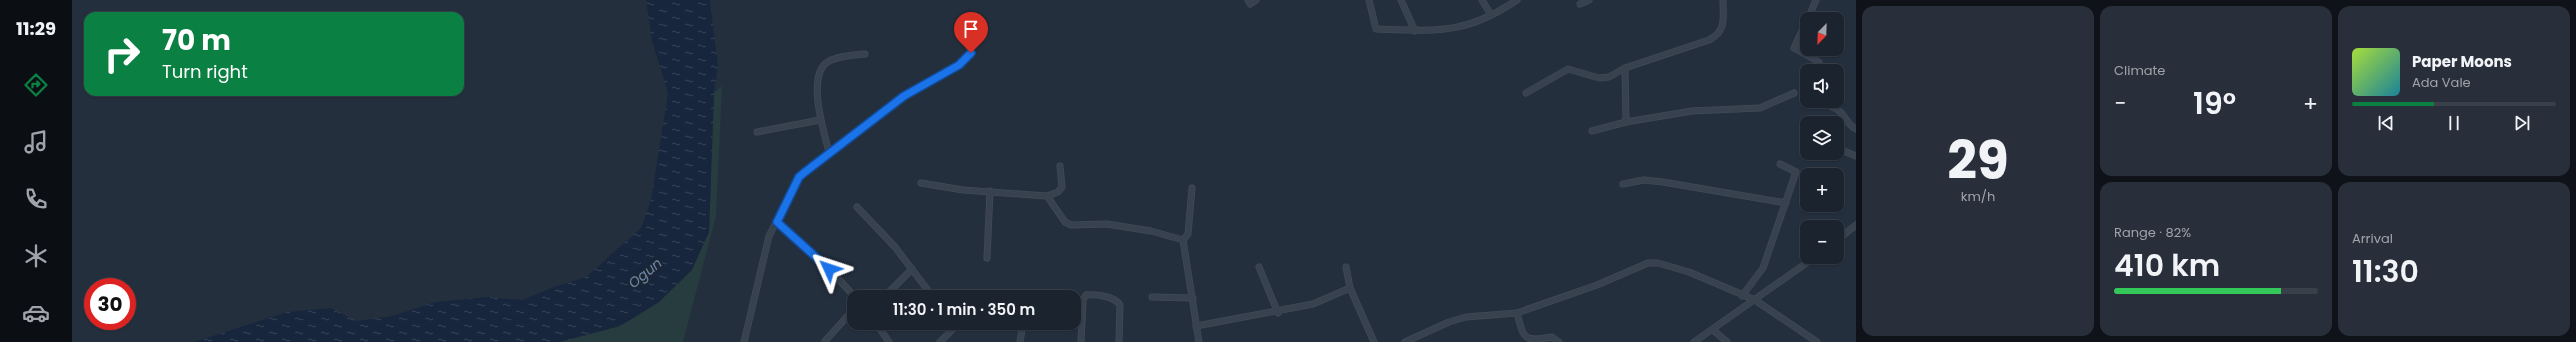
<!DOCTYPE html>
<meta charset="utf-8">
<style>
:root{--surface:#1b232e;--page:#282f3a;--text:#f1f3f6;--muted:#a0a4aa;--line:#39404a;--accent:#0b8043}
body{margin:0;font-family:Poppins,sans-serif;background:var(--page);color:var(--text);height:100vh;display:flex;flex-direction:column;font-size:15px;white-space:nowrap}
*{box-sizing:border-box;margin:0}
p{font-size:13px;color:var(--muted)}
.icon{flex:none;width:22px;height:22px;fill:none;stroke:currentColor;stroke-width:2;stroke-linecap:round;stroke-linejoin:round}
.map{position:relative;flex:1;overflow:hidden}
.drawer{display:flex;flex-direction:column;gap:6px;padding:6px;background:#0f1319;width:720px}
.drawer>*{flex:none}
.guide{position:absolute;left:12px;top:12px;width:380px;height:84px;border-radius:12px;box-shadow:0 1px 3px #0004,0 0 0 1px var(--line);background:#0b8043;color:#fff;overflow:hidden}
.needle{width:26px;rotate:203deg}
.fabs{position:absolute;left:1728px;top:12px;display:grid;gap:8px}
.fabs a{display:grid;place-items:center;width:44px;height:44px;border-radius:8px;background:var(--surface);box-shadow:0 1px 3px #0004,0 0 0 1px var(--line);font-size:20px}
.speed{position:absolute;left:12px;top:278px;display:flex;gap:8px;font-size:20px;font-weight:700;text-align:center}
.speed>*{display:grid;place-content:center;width:52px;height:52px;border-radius:50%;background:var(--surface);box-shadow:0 1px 3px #0004,0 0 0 1px var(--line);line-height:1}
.speed .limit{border:6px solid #d22;background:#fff;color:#111}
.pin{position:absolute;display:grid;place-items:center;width:34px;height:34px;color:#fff;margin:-41px -17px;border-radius:50% 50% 50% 0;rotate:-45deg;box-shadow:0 0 4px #0007}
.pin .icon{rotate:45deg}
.me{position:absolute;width:44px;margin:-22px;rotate:312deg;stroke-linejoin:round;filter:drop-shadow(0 0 3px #0008)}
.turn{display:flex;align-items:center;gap:14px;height:84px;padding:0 12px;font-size:18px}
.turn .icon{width:52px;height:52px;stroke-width:2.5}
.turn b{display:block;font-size:28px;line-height:34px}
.big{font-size:30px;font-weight:600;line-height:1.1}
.drawer .widget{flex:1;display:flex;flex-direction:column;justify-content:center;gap:6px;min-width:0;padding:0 14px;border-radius:12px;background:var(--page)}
.drawer .dial{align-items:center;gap:0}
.dial b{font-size:52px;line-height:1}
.song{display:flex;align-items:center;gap:12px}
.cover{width:48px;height:48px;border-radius:6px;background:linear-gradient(135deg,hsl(80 70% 55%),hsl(190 70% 35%))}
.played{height:4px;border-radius:2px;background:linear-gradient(90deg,var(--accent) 40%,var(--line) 40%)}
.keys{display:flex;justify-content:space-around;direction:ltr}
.heat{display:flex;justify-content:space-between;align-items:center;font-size:22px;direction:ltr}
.charge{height:6px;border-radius:3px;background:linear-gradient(90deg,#34c759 82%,var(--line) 0)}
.drawer .tiles{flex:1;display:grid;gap:6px;grid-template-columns:repeat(3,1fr)}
.widget:first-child{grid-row:span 2}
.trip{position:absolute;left:775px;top:290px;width:234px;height:40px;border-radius:12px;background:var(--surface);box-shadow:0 1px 3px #0004,0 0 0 1px var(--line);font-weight:600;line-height:40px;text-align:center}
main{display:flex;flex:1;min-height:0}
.dock{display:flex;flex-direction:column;width:72px;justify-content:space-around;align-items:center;background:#0b0e12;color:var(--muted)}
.dock .icon{width:28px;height:28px}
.dock .selected{color:var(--accent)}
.dock b{font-size:18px;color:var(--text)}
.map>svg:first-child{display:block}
.grass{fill:#263c3f}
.water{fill:url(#water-ripples)}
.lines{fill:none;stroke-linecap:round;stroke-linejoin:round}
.street-casing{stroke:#414a57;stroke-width:7}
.street{stroke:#38414e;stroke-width:5.5}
.route-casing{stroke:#114b97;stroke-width:10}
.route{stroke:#1a73e8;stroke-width:7}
.labels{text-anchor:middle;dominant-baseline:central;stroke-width:4;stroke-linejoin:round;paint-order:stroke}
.water-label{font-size:14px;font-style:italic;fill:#6d86a8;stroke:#1d2633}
</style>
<main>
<nav class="dock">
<b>11:29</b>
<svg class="icon selected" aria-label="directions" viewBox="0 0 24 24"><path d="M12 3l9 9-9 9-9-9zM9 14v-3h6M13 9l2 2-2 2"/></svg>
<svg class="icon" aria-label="music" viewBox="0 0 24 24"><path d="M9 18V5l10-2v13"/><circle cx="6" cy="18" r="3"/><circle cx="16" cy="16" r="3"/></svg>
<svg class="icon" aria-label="phone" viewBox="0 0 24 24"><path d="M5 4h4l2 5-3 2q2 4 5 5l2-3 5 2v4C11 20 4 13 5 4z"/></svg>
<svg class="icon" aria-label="climate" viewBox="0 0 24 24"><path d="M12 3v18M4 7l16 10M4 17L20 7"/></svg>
<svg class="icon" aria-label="car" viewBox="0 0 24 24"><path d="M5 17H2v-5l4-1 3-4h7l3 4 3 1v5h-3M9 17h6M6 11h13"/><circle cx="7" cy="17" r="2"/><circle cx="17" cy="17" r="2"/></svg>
</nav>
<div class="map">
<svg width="1784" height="342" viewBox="0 0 1784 342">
<defs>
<pattern id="water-ripples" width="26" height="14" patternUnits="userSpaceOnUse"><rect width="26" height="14" fill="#17263c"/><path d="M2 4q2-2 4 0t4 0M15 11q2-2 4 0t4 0" fill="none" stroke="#364457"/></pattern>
</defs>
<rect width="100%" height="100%" fill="#242f3e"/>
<polygon class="grass" points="650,86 644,216 611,342 487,342 548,326 587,302 637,232 642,93"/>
<polygon class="water" points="574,0 638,0 646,66 642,93 637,232 620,270 587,302 548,326 487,342 122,342 215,312 258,308 285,321 320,316 363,302 417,297 450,300 482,287 514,277 569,228 579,200 596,93 580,41"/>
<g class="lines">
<defs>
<g id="street">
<polyline points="1176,0 1178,4 1184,0"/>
<path d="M1297,0L1304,29C1364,31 1393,35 1445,0"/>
<polyline points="1329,0 1343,31"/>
<polyline points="1410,0 1419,15"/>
<polyline points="1508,4 1517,0"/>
<polyline points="1736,19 1744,0"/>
<polyline points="1735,20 1722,48 1747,62"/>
<polyline points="1553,68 1554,122"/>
<path d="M1454,93L1496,69L1527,78L1537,77L1553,68L1637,40C1655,31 1651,17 1651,0"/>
<path d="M1760,107C1774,112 1772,123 1784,129"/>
<polyline points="1520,131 1554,122 1620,111 1688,108 1722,93"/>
<polyline points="685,132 748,120"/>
<polyline points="1765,148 1784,156"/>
<path d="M757,152C752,132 735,79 754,63C764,56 781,55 793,54"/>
<polyline points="849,183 891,190 975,196 986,192 990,187 988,166"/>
<polyline points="1551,184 1572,180 1591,182 1714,203"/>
<polyline points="975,196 993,222 999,225 1035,224 1079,231 1111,240"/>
<polyline points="785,207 823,247 861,297"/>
<polyline points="705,222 757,269 783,297"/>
<polyline points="1111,240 1127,342"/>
<polyline points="1111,240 1116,234 1120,188"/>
<polyline points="1765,240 1784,225"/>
<polyline points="915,258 918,191"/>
<polyline points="1187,267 1206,313"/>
<polyline points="1274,267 1278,288 1302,342"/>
<polyline points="1670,296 1691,268 1724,172 1708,164"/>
<polyline points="812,297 840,269"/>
<polyline points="1080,297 1121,298"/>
<path d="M1445,313C1452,340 1452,342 1480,337L1487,342"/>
<polyline points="804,323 817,342"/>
<polyline points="1124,326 1241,304 1278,288"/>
<polyline points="1641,330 1655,342"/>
<polyline points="753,341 782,309"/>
<polyline points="672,342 697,236 727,177 832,96 887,65 899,53 889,20"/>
<polyline points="868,342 881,329 879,323"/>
<polyline points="948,342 951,323"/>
<path d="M1009,342L1011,300L1014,295C1024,294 1042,296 1048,305L1047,342"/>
<polyline points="1333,342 1377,322 1394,317 1445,313 1525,285 1576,263 1586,263 1617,272 1683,300 1745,342"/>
<polyline points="1622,342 1743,257"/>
</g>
</defs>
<use href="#street" class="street-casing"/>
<use href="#street" class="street"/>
</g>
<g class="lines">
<defs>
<polyline id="route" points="757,269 705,222 727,177 733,172 832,96 887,65 899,53"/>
</defs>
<use href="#route" class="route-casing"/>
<use href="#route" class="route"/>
</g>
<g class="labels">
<g class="water-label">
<text transform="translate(573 273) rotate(-39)">Ogun</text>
</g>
</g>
</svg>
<div class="fabs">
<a><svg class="needle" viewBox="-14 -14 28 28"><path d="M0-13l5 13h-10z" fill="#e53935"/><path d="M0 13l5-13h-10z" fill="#a0a4aa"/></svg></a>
<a><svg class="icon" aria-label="sound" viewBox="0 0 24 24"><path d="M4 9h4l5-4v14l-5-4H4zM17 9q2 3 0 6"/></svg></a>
<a><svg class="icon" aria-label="layers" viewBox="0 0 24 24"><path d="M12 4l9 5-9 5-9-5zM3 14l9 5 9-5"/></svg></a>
<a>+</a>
<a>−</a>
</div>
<div class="speed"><div class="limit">30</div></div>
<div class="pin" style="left:899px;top:53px;background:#d93025"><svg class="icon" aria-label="arrive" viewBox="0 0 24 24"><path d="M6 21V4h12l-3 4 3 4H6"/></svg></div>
<svg class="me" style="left:757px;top:269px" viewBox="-20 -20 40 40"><path d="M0-17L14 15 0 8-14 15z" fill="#1a73e8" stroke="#fff" stroke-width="4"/></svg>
<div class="trip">11:30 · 1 min · 350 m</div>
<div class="guide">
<div class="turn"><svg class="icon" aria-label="right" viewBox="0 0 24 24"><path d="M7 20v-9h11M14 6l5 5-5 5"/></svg><div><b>70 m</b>Turn right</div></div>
</div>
</div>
<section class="drawer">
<div class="tiles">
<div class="widget dial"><b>29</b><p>km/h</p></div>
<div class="widget"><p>Climate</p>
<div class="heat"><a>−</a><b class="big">19°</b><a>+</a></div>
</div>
<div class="widget">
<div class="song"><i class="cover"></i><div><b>Paper Moons</b><p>Ada Vale</p></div></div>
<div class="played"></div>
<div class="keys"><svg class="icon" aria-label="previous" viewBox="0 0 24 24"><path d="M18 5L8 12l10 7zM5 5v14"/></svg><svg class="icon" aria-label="pause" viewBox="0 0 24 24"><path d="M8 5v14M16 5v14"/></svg><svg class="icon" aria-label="next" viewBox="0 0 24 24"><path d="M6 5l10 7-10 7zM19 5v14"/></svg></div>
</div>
<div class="widget"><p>Range · 82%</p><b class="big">410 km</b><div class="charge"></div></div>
<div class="widget"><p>Arrival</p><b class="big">11:30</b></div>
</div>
</section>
</main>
